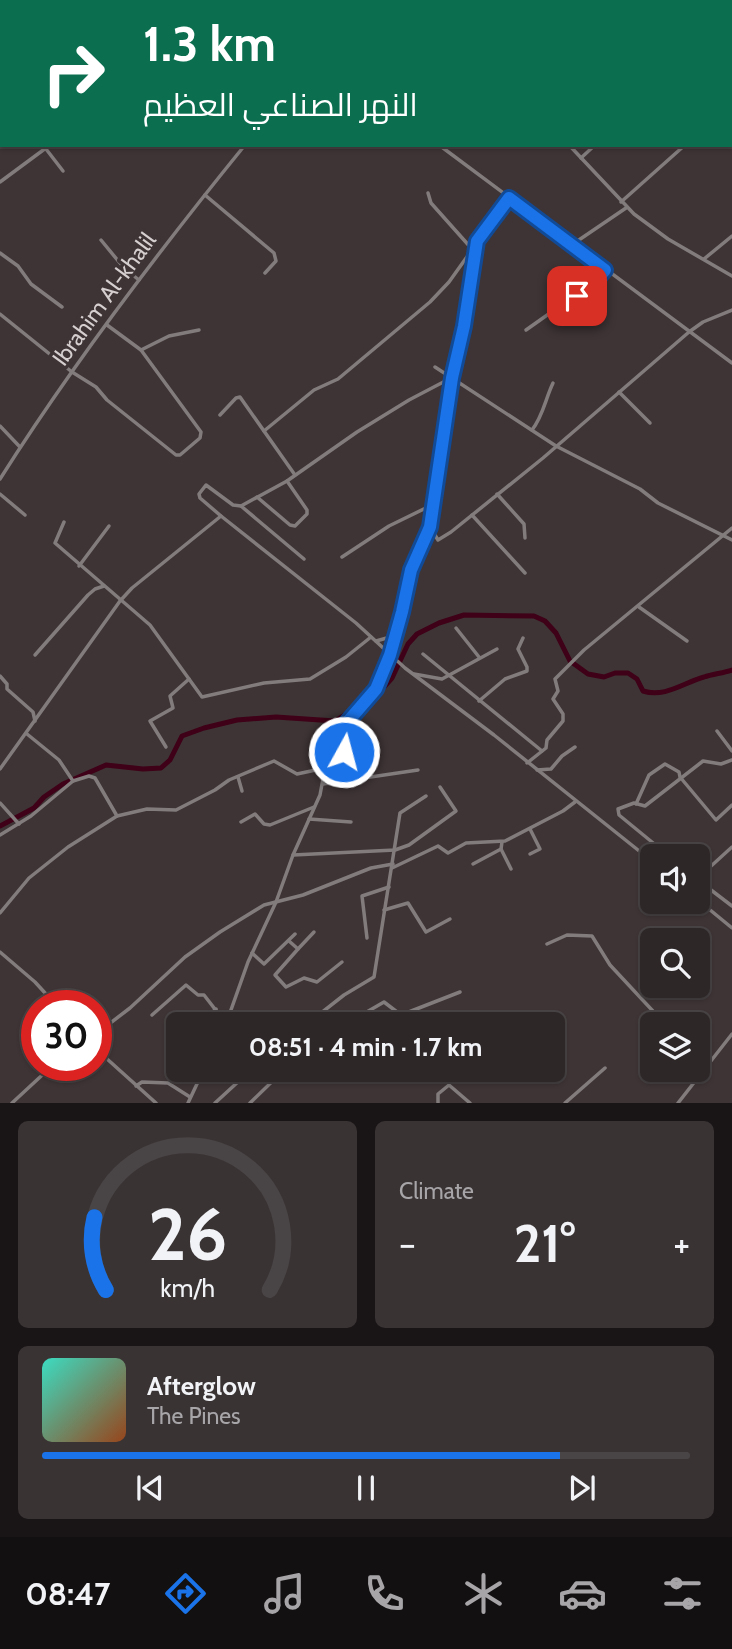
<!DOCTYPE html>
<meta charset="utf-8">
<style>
:root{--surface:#2e2728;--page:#3a3334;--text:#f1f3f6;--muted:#a7a5a8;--line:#494445;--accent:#1a73e8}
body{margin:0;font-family:Cabin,Cairo,sans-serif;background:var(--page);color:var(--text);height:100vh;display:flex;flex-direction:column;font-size:26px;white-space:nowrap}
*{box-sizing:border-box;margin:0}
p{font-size:23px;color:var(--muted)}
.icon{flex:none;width:38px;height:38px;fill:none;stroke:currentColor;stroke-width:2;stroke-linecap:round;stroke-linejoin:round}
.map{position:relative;height:1103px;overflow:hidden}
.details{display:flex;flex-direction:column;gap:18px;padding:18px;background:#191516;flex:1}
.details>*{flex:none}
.guide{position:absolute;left:0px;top:0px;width:733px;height:147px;box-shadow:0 2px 5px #0004,0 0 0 2px var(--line);background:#0b6e4f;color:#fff;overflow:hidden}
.buttons{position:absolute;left:640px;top:844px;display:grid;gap:14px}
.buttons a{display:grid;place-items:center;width:70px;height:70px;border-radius:10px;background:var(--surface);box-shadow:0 2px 5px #0004,0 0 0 2px var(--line);font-size:35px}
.speed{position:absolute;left:21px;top:990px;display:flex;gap:14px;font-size:35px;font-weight:700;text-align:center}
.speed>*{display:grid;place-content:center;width:91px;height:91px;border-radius:50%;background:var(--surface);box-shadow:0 2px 5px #0004,0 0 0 2px var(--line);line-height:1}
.speed .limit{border:10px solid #d22;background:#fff;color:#111}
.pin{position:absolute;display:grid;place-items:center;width:60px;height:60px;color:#fff;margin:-30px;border-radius:14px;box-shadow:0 4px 10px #0006}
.me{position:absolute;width:77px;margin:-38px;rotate:7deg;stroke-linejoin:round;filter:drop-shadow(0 0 5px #0008)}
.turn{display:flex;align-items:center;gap:24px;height:147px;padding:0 28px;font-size:32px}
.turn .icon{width:91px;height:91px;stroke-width:2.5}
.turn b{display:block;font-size:49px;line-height:60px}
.big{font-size:52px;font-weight:700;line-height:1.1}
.details .tile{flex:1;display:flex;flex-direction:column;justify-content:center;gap:10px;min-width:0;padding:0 24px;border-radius:10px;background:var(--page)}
.details .dial{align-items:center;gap:0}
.dial svg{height:182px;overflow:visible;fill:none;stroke:var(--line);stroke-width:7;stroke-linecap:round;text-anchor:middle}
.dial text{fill:var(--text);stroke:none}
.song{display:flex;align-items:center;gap:21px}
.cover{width:84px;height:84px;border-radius:10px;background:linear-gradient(135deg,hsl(170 70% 55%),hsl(20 70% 35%))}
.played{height:7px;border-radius:4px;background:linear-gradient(90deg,var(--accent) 80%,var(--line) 80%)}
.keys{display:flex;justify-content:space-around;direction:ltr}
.heat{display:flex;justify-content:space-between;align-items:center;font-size:38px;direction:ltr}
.details .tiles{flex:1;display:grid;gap:18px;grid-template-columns:1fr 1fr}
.tile:last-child{grid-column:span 2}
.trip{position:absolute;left:166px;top:1012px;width:399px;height:70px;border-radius:10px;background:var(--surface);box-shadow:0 2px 5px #0004,0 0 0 2px var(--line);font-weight:700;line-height:70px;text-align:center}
.tabs{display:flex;height:112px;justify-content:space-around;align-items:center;background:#121010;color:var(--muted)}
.tabs .icon{width:49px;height:49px}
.tabs .on{color:var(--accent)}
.tabs b{font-size:32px;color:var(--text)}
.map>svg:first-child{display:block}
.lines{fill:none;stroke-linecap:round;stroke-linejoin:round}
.stream{stroke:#3f0117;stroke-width:2}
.river{stroke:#3f0117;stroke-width:5}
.minor{stroke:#827c7d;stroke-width:3.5}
.route-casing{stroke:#114b97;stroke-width:18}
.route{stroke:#1a73e8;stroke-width:12}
.labels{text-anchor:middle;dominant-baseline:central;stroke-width:7;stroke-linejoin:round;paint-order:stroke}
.street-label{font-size:23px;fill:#d6cfd0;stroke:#3e3435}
</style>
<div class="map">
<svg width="732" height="1103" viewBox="0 0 732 1103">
<rect width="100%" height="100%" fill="#3e3435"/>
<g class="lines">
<polyline class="stream" points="469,2 469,0"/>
<path class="river" d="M0,826L34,808L44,797L63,784L106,765L143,769L161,768L170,760L182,736L204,728L237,720L276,717L335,721L375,697L392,678L408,644L417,634L439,623L464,615L534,616L545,621L556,633L570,661L588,674L604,677L615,673H628L637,679L643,691C665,698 683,683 704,677C713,674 723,673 732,670"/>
<g class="minor">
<polyline points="242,0 245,2"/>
<polyline points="492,0 493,2"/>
<polyline points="157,2 159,0"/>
<polyline points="363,2 365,0"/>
<polyline points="532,2 532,0"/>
<polyline points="605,2 606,0"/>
<polyline points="731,2 732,1"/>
<polyline points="732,103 732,102"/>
<polyline points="439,145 732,363"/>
<polyline points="569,145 634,214 668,239 732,276"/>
<polyline points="46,149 63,171"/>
<polyline points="581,158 595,145"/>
<polyline points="0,182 50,145"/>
<polyline points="428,193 431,203 472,249"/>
<polyline points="205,195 274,253 276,261 265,273"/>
<polyline points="621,202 685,145"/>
<polyline points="101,240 124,268 139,280"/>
<polyline points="573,244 626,208"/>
<polyline points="0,253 18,266 31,284 62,307"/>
<polyline points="704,259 732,236"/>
<polyline points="0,314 72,372 96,387 107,400 176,455 180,455 200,438 201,432 141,350 107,325"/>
<polyline points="526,330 567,301 582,293 605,270"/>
<polyline points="141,350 169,336 199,330"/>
<polyline points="435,367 556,446 640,489 658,503 732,540"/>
<polyline points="619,392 650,423"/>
<polyline points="220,415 236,398 240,397 295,475"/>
<polyline points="0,426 20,447"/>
<path d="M532,430C543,416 545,400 553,383"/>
<polyline points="264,431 314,390 338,379 430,302 449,282 509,198"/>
<path d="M0,479C74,362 158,252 245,145"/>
<polyline points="0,494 25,515"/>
<polyline points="497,494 524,524 525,538"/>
<polyline points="257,497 290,525 295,526 307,514 307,510 287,481"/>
<polyline points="241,506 287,481 357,432 409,400 451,378"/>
<polyline points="472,515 525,573"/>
<polyline points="221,516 356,623 405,668 494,735 653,862"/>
<polyline points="64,522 55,543 150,625 202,697 264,683 310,679 346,657 371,637"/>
<polyline points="430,527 438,540 451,532 543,458 689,332 703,322 732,310"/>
<polyline points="342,557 389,526 434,504"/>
<polyline points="79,566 109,526"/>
<polyline points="639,607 687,641"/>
<polyline points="456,628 479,657"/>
<polyline points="376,641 394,636"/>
<polyline points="423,654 542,751"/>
<polyline points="35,655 88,595 95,589 104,586"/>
<polyline points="414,674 442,679 497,649"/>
<polyline points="0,676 7,684 7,689 33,712 35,721"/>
<polyline points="479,701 505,679 527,671 527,667 518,649 523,638"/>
<polyline points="717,731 732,751"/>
<polyline points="166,747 150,721 173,708 170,696 189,679"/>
<polyline points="527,763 546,748 547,740 563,721 563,714 553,699 558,691 555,679 584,650 732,528"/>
<polyline points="0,769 120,601 132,588 221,516 200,498 199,494 206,485 233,505 241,506 304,559"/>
<polyline points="537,770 551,769 562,756 575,747"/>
<polyline points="238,777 242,791"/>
<polyline points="73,781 89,776 95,778 117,816"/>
<polyline points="323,784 418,770"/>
<polyline points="0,803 19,824"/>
<polyline points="636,804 649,775 665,764 679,772 680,777 716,820 732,805"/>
<polyline points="309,819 351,822"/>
<polyline points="241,822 255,814 264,824 270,825 314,807"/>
<polyline points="530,829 540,849 530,854"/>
<polyline points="0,835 31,816 73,781 59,760 27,734"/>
<polyline points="501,849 511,869"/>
<polyline points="293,855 395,850 409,845 456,811 440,787"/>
<polyline points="669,856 619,815 618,809 634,803 645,806 703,761 721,764 732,760"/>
<polyline points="473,864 501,849 502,842"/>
<polyline points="392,868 438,846 448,853 466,843 505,841 563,811 575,802"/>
<polyline points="698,878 732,847"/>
<polyline points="698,880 732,906"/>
<polyline points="698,900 732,928"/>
<polyline points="384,910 408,903 426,932 450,919"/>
<polyline points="0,913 29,878 68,847 117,816 147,809 176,810 215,790 229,780 274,761 297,774 325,768 344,752 344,726 376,689 390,655 403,612 411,570 430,527 452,378 464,326 477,241"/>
<polyline points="367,938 362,896 389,887"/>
<polyline points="289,941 298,949 275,975 286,987 304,978 317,982 342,962"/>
<polyline points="547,944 567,935 592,936 610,965 665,1024"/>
<polyline points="298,949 314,932"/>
<polyline points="0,952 35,982 57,1006"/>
<polyline points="252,953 264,964 295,934"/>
<polyline points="152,1015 186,985 198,995 204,995 225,1022"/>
<polyline points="203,1024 202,1021 216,1009"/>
<polyline points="226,1024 248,962 276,902 293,855 320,795 325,768"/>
<polyline points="307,1024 344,995 374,977 400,813 426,796"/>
<polyline points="346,1024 384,1002 401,1015 460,992"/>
<polyline points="96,1034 130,1008 185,957 220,932 264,905 303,895 371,868 393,864"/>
<polyline points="96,1049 156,1103"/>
<polyline points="698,1050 703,1057 701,1068 703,1072"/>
<polyline points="136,1086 142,1082 168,1083 190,1097"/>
<polyline points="12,1103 52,1066"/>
<polyline points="188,1103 204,1069"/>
<polyline points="215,1103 252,1069"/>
<polyline points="250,1103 285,1069"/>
<polyline points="438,1103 438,1094 449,1085 470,1103"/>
<polyline points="565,1103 605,1068"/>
<polyline points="678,1103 732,1034"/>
</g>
</g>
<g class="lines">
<defs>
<polyline id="route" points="344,752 344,726 376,689 390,655 402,612 411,570 430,527 452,378 464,326 477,241 509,198 605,270 593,284 577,296"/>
</defs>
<use href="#route" class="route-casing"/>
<use href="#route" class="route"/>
</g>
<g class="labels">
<g class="street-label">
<text transform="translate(104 299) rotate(-54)">Ibrahim Al-khalil</text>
</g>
</g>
</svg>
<div class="buttons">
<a><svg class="icon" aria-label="sound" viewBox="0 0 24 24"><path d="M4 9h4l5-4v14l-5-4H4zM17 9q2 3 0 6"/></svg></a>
<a><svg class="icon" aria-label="search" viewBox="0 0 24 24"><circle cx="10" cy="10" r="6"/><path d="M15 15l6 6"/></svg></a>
<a><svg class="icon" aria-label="layers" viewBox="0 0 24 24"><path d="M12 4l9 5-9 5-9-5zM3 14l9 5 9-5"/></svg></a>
</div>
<div class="speed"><div class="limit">30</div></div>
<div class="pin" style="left:577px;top:296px;background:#d93025"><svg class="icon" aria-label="arrive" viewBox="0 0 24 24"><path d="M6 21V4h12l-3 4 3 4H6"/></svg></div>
<svg class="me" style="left:344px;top:752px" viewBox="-20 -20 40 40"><circle r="17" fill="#1a73e8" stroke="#fff" stroke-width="3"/><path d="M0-11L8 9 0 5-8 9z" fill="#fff"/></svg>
<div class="trip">08:51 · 4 min · 1.7 km</div>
<div class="guide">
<div class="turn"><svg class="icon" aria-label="right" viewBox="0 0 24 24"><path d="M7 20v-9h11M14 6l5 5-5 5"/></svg><div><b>1.3 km</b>النهر الصناعي العظيم</div></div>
</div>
</div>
<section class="details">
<div class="tiles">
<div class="tile dial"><svg viewBox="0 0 100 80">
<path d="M14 69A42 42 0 1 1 86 69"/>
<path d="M14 69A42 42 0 0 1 9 37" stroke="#1a73e8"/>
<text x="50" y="56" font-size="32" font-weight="700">26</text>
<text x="50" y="72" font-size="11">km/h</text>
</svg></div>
<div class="tile"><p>Climate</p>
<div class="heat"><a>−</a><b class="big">21°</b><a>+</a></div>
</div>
<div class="tile">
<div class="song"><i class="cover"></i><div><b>Afterglow</b><p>The Pines</p></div></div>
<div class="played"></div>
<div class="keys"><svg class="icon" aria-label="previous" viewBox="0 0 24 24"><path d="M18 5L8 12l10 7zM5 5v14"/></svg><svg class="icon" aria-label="pause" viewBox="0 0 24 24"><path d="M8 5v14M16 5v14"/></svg><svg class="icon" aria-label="next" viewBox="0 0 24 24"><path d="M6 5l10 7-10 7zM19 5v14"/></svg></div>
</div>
</div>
</section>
<nav class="tabs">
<b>08:47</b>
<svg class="icon on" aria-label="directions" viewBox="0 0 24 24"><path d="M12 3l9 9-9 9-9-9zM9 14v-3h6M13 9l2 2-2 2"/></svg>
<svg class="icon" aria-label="music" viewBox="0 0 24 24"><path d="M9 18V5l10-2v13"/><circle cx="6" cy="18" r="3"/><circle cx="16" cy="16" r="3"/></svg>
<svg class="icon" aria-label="phone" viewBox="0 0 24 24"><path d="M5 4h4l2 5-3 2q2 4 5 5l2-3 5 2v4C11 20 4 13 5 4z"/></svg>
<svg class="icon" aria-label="climate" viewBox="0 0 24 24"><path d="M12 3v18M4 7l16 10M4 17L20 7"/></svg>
<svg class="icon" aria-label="car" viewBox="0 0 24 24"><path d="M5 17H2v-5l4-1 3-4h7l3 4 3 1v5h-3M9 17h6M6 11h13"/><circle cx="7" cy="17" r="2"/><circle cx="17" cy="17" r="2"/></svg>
<svg class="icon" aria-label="filters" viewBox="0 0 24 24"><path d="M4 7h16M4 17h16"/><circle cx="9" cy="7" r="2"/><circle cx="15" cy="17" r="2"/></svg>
</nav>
